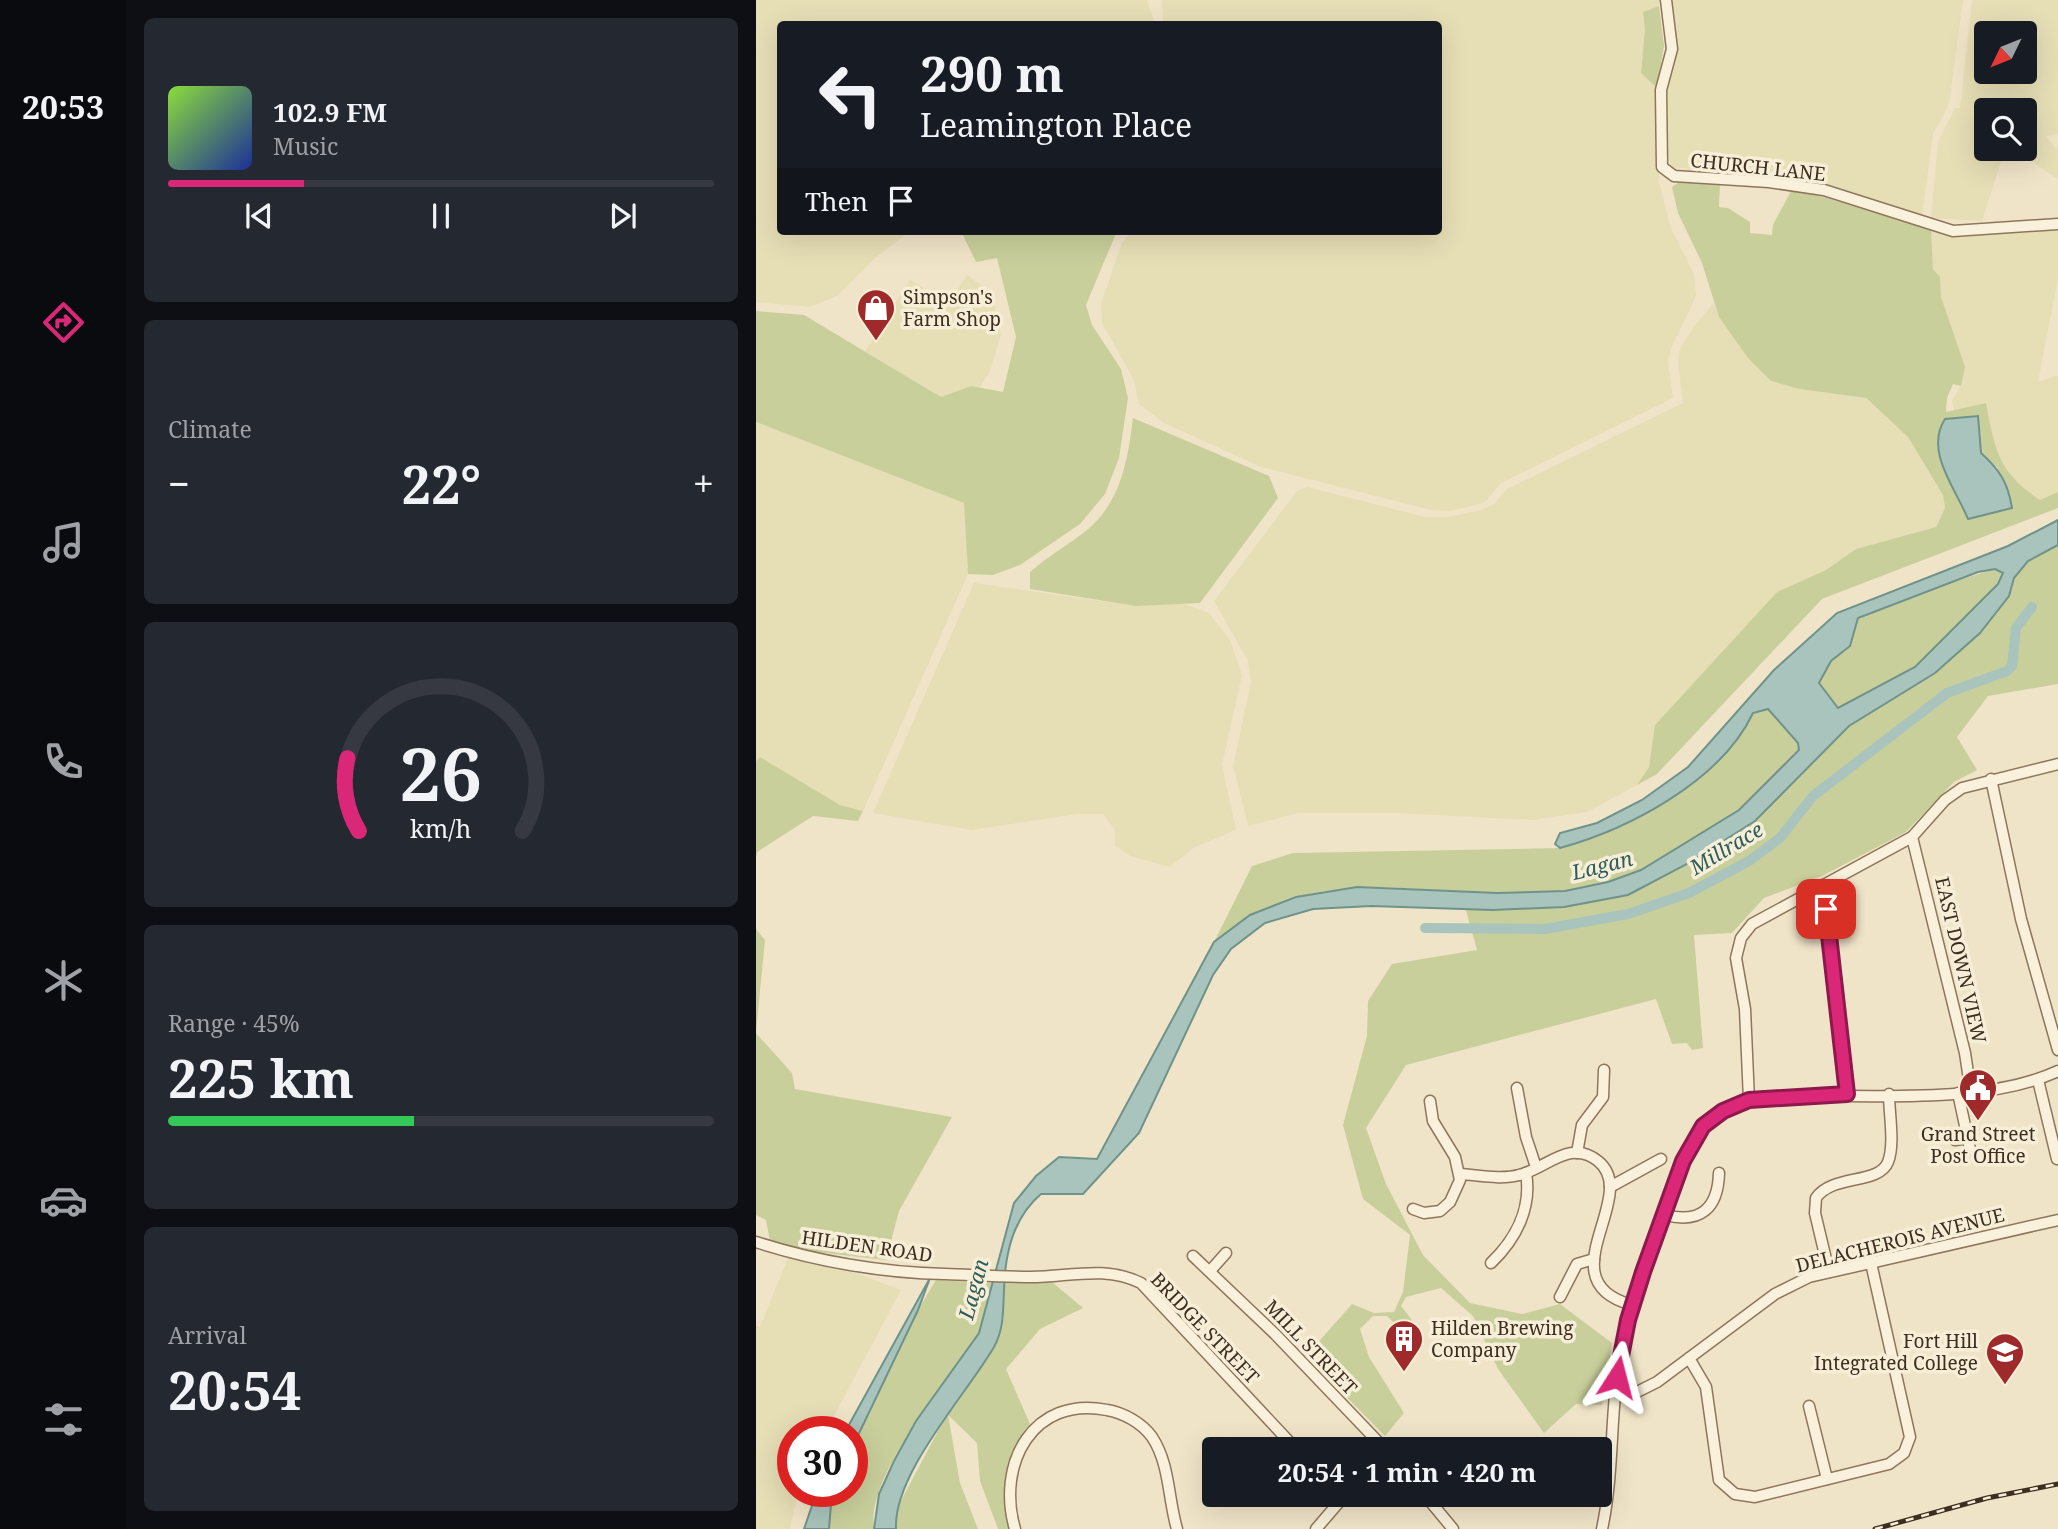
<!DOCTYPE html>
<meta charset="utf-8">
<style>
:root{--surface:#171b24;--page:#242831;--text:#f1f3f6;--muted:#9ea1a6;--line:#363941;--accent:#db2777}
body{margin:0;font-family:"Noto Serif",serif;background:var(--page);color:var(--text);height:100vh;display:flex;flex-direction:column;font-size:26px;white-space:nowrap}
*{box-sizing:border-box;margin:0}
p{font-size:23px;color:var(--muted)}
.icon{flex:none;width:38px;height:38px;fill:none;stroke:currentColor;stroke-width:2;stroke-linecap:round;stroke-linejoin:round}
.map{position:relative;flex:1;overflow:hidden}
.panel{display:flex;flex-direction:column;gap:18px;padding:18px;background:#0d0f14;width:630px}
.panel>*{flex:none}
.top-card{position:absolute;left:21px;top:21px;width:665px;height:214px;border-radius:7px;box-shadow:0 7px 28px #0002;background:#171b24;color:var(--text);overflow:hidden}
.needle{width:46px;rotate:227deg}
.tools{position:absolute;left:1218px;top:21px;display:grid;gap:14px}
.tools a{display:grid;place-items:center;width:63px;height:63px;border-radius:7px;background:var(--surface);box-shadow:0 7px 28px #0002;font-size:35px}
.speed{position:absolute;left:21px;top:1416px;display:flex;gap:14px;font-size:35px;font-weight:700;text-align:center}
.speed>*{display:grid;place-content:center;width:91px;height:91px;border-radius:50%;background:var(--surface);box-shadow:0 7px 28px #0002;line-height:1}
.speed .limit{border:10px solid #d22;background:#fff;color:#111}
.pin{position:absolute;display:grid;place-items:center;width:60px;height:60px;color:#fff;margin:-30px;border-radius:14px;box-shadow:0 4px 10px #0006}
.me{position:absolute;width:77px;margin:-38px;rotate:9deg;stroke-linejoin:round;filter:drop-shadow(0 0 5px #0008)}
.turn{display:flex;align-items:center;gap:24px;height:147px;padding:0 28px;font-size:32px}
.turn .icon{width:91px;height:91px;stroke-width:2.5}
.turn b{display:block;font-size:49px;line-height:60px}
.then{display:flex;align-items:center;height:66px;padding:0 28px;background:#0003;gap:14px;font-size:26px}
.big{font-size:52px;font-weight:700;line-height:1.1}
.panel .card{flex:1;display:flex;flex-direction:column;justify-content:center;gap:10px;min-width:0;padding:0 24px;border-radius:10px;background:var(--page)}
.panel .dial{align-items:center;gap:0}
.dial svg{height:182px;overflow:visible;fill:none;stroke:var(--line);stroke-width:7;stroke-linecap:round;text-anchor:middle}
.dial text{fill:var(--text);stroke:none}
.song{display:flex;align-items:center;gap:21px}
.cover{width:84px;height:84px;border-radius:10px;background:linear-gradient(135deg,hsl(90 70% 55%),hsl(230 70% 35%))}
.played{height:7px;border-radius:4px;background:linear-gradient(90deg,var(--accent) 25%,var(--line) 25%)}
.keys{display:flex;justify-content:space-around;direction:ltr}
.heat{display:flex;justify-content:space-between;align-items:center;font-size:38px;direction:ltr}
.charge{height:10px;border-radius:5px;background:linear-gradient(90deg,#34c759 45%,var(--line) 0)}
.trip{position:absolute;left:446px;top:1437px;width:410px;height:70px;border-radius:7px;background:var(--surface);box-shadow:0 7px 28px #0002;font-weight:700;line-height:70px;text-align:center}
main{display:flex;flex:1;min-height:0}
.tab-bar{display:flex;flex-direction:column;width:126px;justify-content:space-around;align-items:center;background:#090b0e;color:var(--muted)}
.tab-bar .icon{width:49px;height:49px}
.tab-bar .current{color:var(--accent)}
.tab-bar b{font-size:32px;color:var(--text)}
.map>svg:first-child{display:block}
.farmland{fill:#e6deb5;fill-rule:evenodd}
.green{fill:#c9cf9b;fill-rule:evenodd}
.water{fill:#a9c4bc;stroke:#6f938a;stroke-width:2;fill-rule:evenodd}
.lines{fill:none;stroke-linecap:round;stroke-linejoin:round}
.canal{stroke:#a9c4bc;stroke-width:10}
.minor-casing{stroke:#8d765c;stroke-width:13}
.minor{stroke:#faf1dc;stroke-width:10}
.rail-casing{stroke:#3d2e20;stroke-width:5}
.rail{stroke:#f7eed8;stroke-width:2.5;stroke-dasharray:8;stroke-linecap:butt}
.route-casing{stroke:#8e194d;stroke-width:18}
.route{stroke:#db2777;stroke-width:12}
.labels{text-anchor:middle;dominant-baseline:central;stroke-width:7;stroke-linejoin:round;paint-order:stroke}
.street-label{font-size:19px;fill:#3d2e20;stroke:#f7eed8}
.poi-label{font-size:19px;fill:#3d2e20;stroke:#f7eed8;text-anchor:start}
.water-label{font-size:21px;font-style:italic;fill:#2f5d5a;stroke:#f7eed8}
</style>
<main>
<nav class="tab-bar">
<b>20:53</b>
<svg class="icon current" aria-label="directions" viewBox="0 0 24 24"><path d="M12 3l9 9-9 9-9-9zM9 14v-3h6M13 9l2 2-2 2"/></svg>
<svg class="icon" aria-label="music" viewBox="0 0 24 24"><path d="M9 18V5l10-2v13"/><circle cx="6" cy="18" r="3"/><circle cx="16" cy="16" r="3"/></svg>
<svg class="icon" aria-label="phone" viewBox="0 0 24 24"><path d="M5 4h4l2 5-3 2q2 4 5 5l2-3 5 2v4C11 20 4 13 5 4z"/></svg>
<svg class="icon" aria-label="climate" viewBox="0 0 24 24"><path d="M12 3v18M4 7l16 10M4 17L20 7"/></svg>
<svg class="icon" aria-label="car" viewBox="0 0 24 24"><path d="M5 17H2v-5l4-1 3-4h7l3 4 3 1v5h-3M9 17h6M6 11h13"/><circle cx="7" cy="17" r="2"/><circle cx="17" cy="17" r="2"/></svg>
<svg class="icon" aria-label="filters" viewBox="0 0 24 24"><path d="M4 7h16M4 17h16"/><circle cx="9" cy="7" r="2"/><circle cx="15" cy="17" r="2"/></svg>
</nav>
<section class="panel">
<div class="card">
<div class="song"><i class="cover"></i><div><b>102.9 FM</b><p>Music</p></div></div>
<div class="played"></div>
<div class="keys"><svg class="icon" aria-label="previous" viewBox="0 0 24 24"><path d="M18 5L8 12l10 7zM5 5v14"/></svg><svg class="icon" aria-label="pause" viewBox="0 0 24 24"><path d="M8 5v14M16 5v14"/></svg><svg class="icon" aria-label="next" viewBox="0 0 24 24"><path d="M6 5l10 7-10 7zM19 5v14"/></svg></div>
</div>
<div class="card"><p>Climate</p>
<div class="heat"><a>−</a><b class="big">22°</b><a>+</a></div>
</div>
<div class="card dial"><svg viewBox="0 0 100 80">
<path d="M14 69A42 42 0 1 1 86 69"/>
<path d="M14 69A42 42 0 0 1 9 37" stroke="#db2777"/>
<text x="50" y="56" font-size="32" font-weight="700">26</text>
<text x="50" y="72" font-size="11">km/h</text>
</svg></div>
<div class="card"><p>Range · 45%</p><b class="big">225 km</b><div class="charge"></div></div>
<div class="card"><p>Arrival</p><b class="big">20:54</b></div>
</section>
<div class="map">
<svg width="1302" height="1529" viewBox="0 0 1302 1529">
<rect width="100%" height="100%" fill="#f0e4c8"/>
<g class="farmland">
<polygon points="0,0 391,0 399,24 24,24 24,231 154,231 118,259 81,296 54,307 0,302"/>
<polygon points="406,0 903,0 903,6 887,12 889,29 885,73 901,88 903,181 914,226 938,274 940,296 915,349 912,362 917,398 745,483 728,503 694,511 675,510 505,467 408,423 383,404 378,380 346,323 345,304 366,243 375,231 682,231 682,24 407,24"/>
<polygon points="916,0 1207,0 1193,105 1177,134 1166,216 1068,183 916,167 911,154 911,91 922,50"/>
<path d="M1216,0H1302V134L1290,136L1300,149L1302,147V179L1257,149H1269V110H1230V149H1249L1226,221L1175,218L1182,142L1199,108H1204ZM1230,33H1269V72H1230Z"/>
<polygon points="1302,227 1302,278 1282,382 1302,375 1302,492 1284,500 1261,485 1239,450 1230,403 1198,412 1196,400 1205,386 1185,297 1184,277 1177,269 1175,230 1209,237"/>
<polygon points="211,275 236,293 245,334 234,371 224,387 215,386 185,397 109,351 154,280 173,291 179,288 199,294"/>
<polygon points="958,303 963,317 1015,381 1043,389 1109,398 1152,437 1187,495 1189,508 1180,527 1100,549 1070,570 1021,592 899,725 893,767 881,785 831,812 776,820 641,813 543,813 492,826 477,766 495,682 492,661 458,601 541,491 551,487 669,517 692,517 725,510 738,504 751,489 927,403 922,364 923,351 938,326"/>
<polygon points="0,422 208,503 212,574 107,811 84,805 4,757 0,761"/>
<polygon points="218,583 380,606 423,602 453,613 474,640 486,675 466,765 480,830 439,847 414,867 374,856 359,845 359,830 347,814 321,814 216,830 117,813"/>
<polygon points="32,1258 103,1274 145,1290 70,1431 37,1432 37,1491 42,1491 34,1529 0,1529 0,1325 4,1327"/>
</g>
<g class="green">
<polygon points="903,6 908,46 901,88 885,73 889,29 887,12"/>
<path d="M926,180L964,183L963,207L972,208L994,222V233L1016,235L1017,225L1035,191H1047L1175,229L1177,269L1184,277L1185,297L1209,367L1205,386L1197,384L1191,398L1190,412L1230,403C1239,450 1242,472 1284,500L1302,492V508L1066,599L901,774L881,785L893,767L899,725L1021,592L1070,570L1100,549L1180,527L1189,508L1187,495L1152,437L1110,398L1043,389L1015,381L992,358L963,317L946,263L922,213L916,187ZM1222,417L1225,453L1242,468L1231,514L1212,518L1207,506Z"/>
<polygon points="205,231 361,231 330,305 336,325 365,369 372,398 363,458 349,494 324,524 264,565 237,575 212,574 208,503 0,422 0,311 48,315 185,397 215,386 247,392 260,337 241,258 220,262"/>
<path d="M377,418L513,476L522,498L444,603L380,606L274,589V572C292,556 312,545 331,530C365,502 372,459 377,418Z"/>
<polygon points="1302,545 1302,684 1232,696 1201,737 1221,770 1198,782 1150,832 1066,876 1008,898 976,933 938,935 947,1048 936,1050 931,1043 916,1044 900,999 650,1065 610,1128 630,1184 667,1255 714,1303 766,1314 804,1304 856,1343 846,1405 820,1404 788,1433 742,1369 717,1316 685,1288 650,1297 645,1306 662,1328 651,1336 631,1316 617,1316 604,1329 613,1357 648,1413 629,1436 550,1356 596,1304 618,1313 638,1312 647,1292 654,1235 607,1199 587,1125 611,1036 612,1001 636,964 721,950 709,907 737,910 808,907 872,895 1031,790 1093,726 1179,673 1224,633 1253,596 1257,578 1272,561"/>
<polygon points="1239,569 1247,573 1243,584 1159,667 1082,708 1062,683 1075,661 1094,646 1102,618 1177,588"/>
<path d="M1012,709L1042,743L1043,749L983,810L885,870L852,882L809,891L741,893L624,887L569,891L540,897L494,915L458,942L496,866L537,853L804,848C873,828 965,781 997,713Z"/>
<polygon points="4,757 84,805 107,811 102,821 57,816 1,852 0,857 0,761"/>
<polygon points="0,929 9,940 0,1033 36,1073 39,1089 196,1117 143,1211 130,1260 43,1250 14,1241 10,1220 0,1215"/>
<path d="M180,1280L236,1283C232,1299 230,1321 221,1335C194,1383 110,1472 118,1529H73L76,1491H96V1448L162,1310Z"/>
<path d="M249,1281L296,1282L327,1308L284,1329L250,1369L274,1424C251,1453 245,1493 255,1529H242L224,1481L221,1443L192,1415L204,1483L222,1529H140L139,1512L191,1414L239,1346Z"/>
</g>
<g class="water">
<path d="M1222,416L1225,453C1244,470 1252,483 1256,508L1212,519C1200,489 1168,451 1189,419Z"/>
<path d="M1302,520V545L1272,561L1258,578L1253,596L1224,633L1179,673L1093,726L999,821L931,864L872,895L808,907L737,910L615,906L557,909L509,923L475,949L457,975L383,1133L327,1194H285C257,1218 249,1253 248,1290C247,1310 248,1329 238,1347C210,1395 137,1474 140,1529H118L123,1494L138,1461L160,1421L223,1333L258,1203L280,1176L303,1157L341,1159L458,942L494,915L540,897L601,887L741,893L809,891L852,882L885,870L983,810L1043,750L1042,743L1012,709L997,713C965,781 873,829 804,848L799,844L804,833L841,823L886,800L932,767L1018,670L1081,613L1252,546ZM1239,569L1247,573L1242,584L1159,667L1082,708L1063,683L1075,661L1094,646L1102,618L1222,572Z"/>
<polygon points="174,1278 162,1310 96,1448 96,1432 89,1432"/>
<polygon points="61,1491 76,1491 73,1529 48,1529"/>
</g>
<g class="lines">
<polyline class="canal" points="669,928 789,929 872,914 933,893 993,861 1024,838 1057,796 1191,693 1251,671 1256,666 1260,628 1276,607"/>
<defs>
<g id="minor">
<polyline points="910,0 916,49 905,90 906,167 918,176 1013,182 1068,190 1197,231 1302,224"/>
<polyline points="1235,779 1265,919 1302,1050"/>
<polyline points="1156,837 1209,1053 1215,1093"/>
<polyline points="1067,885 1091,1094"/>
<polyline points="1282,1080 1301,1159"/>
<polyline points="761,1088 770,1137 780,1167"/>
<polyline points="1202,1093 1214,1149"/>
<polyline points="993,1100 989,1009 980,958 985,938 996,924 1156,837 1189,800 1206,788 1302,764"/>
<polyline points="1199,1140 1212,1138"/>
<polyline points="821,1153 826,1125 847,1097 848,1070"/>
<path d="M704,1174C722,1175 745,1180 763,1175C790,1169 814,1138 842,1161C886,1196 788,1281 876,1305"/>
<polyline points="854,1187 905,1159"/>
<polyline points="657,1209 668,1213 684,1211 694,1202 704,1180 699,1157 677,1121 674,1101"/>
<path d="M909,1215C945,1224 962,1208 963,1173"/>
<path d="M0,1242C59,1261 127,1273 189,1274C218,1275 246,1277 275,1277C313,1277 348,1265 385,1283L540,1449"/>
<polyline points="437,1256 519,1334 629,1449"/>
<path d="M735,1263C760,1239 776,1208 770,1173"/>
<polyline points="454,1271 470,1253"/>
<path d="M1073,1272L1059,1213L1060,1198C1076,1174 1123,1185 1132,1162C1139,1144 1133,1114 1133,1094"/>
<polyline points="804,1297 821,1264 838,1259"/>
<polyline points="933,1358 950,1387 963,1480 979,1494 999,1497 1133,1464 1148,1453 1154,1437 1115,1263"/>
<polyline points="859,1394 883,1391 901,1382 1019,1294 1053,1277 1302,1220"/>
<polyline points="1053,1406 1071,1479"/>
<polyline points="829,1449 854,1449"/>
<polyline points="668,1494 697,1529"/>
<path d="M259,1529C240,1464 277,1395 351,1410C368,1413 386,1423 396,1437C414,1464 412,1499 421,1529"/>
<polyline points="560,1529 590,1494"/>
<path d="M846,1529C858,1474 854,1416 863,1360C872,1309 893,1262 910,1214C931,1153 937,1112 1008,1097C1098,1092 1222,1108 1302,1071"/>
</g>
</defs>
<use href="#minor" class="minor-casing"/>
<use href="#minor" class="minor"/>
<defs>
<polyline id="rail" points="1119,1529 1231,1498 1302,1484"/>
</defs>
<use href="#rail" class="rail-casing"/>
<use href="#rail" class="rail"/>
</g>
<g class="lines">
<defs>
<polyline id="route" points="861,1377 872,1320 887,1272 927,1161 947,1126 967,1111 993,1100 1091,1094 1070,909"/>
</defs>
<use href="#route" class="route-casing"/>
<use href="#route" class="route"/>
</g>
<defs>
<symbol id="shop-pin" viewBox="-11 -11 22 30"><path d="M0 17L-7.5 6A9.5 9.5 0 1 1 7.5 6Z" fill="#9e2a2b" stroke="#f7eed8"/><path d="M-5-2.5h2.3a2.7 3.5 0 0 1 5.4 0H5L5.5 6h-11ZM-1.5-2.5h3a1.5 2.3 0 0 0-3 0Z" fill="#fff"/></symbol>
<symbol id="civic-pin" viewBox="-11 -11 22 30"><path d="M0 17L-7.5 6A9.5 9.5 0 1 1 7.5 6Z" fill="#9e2a2b" stroke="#f7eed8"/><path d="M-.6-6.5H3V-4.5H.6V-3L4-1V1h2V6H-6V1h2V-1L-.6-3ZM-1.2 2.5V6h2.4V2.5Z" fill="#fff"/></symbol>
<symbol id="building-pin" viewBox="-11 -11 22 30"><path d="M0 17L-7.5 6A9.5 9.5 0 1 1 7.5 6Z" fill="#9e2a2b" stroke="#f7eed8"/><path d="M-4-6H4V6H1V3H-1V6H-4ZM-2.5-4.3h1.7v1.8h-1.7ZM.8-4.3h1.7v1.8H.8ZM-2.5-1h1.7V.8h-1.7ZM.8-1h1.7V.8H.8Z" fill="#fff"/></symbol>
<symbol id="school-pin" viewBox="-11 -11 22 30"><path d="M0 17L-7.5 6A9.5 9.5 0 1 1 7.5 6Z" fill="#9e2a2b" stroke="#f7eed8"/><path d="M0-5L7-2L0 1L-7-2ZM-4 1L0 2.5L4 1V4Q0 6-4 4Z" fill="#fff"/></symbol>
</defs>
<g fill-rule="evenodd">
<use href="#shop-pin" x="98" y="286" width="44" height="60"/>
<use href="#civic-pin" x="1200" y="1066" width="44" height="60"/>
<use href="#building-pin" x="626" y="1317" width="44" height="60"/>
<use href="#school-pin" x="1227" y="1330" width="44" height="60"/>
</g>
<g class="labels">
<g class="street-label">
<text transform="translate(1002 167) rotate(6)">CHURCH LANE</text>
<text transform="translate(1205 960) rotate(77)">EAST DOWN VIEW</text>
<text transform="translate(1144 1240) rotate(-14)">DELACHEROIS AVENUE</text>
<text transform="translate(111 1246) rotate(8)">HILDEN ROAD</text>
<text transform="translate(449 1328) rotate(46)">BRIDGE STREET</text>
<text transform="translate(555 1347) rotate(46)">MILL STREET</text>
</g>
<g class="poi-label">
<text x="147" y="297">Simpson's<tspan x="147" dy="22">Farm Shop</tspan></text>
<text x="1222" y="1134" text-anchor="middle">Grand Street<tspan x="1222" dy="22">Post Office</tspan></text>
<text x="675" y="1328">Hilden Brewing<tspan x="675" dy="22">Company</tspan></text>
<text x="1222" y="1341" text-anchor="end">Fort Hill<tspan x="1222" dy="22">Integrated College</tspan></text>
</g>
<g class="water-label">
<text transform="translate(970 848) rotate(-31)">Millrace</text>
<text transform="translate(846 865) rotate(-14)">Lagan</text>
<text transform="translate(217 1289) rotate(-75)">Lagan</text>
</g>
</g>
</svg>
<div class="tools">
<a><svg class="needle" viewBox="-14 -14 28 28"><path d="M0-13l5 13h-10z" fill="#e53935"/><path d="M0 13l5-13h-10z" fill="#9ea1a6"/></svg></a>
<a><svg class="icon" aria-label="search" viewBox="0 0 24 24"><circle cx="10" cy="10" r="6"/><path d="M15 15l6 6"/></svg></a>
</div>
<div class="speed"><div class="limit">30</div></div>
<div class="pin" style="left:1070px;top:909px;background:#d93025"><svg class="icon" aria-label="arrive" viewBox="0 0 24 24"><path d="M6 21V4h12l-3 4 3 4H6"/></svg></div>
<svg class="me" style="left:861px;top:1377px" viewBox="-20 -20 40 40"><path d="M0-17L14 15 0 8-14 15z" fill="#db2777" stroke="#fff" stroke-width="4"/></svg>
<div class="trip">20:54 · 1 min · 420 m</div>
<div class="top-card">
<div class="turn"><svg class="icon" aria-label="left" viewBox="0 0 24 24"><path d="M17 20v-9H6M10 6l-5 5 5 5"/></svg><div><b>290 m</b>Leamington Place</div></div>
<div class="then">Then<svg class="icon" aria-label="arrive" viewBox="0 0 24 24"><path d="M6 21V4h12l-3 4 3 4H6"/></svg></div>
</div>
</div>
</main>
